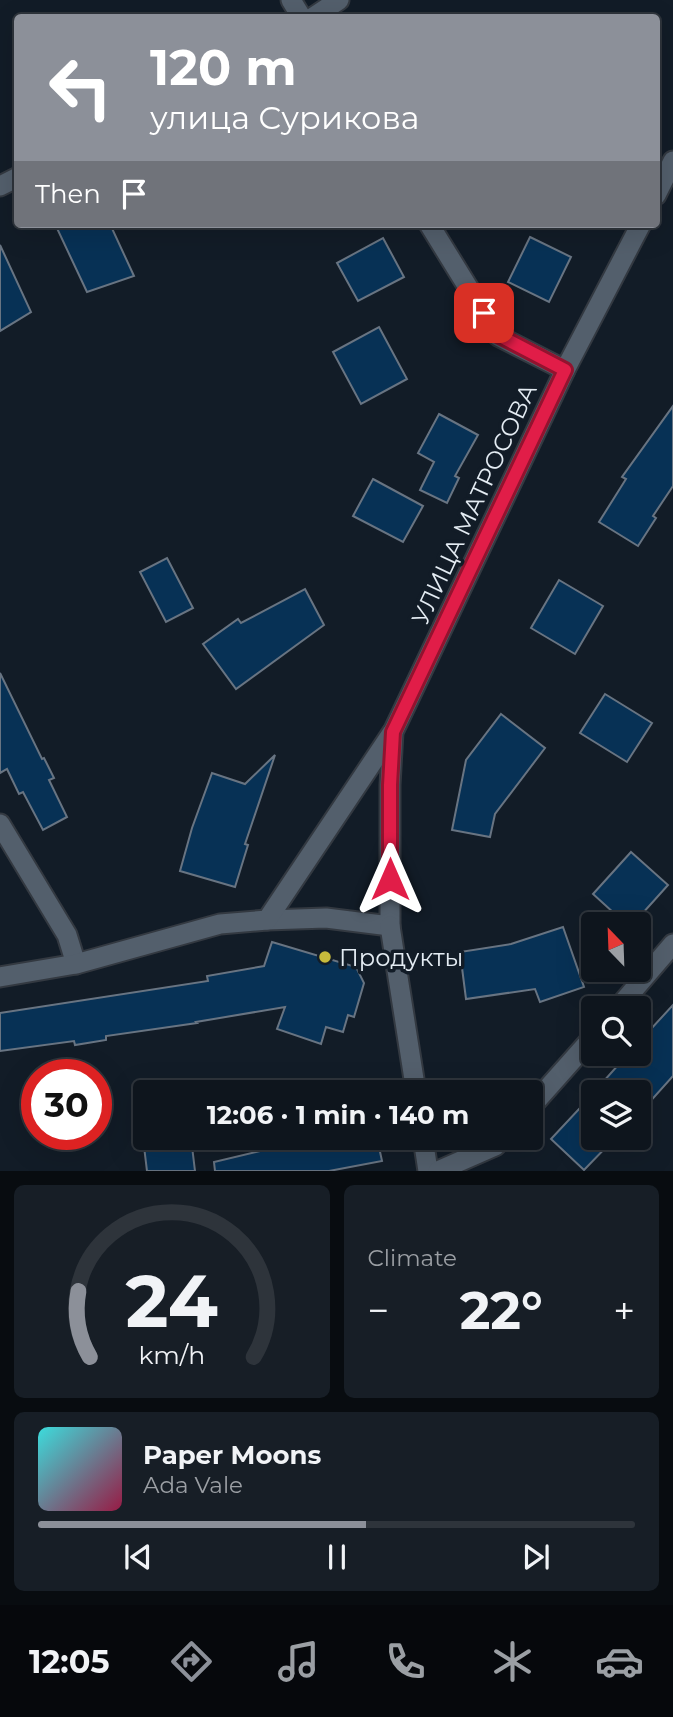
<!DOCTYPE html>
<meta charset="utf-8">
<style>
:root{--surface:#0e151d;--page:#171e26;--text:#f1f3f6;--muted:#9b9fa4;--line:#2e343b;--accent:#8c9099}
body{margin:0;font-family:Montserrat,sans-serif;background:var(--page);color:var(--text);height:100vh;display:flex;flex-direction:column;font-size:26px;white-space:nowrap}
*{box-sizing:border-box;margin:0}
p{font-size:23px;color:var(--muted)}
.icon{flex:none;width:38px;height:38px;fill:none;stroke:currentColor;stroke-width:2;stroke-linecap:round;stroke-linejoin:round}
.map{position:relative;height:1171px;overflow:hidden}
.details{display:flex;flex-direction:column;gap:14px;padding:14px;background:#080c10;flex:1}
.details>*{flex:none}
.banner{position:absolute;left:14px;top:14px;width:646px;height:214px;border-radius:7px;box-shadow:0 7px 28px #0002,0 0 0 2px var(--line);background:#8c9099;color:#fff;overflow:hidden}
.needle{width:46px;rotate:337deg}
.tools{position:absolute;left:581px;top:912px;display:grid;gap:14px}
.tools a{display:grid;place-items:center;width:70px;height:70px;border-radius:7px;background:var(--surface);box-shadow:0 7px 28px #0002,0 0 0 2px var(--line);font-size:35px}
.speed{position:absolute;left:21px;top:1059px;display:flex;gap:14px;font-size:35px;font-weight:700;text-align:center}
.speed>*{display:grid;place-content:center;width:91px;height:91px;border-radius:50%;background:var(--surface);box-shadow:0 7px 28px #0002,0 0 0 2px var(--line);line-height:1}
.speed .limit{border:10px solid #d22;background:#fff;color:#111}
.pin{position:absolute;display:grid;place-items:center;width:60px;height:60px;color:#fff;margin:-30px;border-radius:14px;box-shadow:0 4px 10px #0006}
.me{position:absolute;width:77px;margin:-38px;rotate:0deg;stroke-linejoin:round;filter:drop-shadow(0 0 5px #0008)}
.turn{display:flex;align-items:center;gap:24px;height:147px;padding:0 21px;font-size:32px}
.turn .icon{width:91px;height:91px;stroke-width:2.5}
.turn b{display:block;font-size:49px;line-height:60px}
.then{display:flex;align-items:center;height:66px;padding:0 21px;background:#0003;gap:14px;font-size:26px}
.big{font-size:52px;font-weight:700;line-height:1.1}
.details .card{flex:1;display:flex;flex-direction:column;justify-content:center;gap:10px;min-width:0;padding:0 24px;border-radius:10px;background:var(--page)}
.details .dial{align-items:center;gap:0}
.dial svg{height:182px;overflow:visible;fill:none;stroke:var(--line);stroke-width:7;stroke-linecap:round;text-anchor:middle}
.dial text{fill:var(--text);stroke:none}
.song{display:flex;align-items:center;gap:21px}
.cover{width:84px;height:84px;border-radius:10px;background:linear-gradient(135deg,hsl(180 70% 55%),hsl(340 70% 35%))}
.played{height:7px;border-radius:4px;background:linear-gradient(90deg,var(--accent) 55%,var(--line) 55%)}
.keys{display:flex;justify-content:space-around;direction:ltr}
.heat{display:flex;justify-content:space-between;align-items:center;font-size:38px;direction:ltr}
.details .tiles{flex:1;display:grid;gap:14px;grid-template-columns:1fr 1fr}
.card:last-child{grid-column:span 2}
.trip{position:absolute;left:133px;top:1080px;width:410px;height:70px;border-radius:7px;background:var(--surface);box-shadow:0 7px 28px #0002,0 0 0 2px var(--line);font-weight:700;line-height:70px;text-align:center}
.menu{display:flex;height:112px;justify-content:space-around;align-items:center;background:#06080c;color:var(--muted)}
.menu .icon{width:49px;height:49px}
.menu .selected{color:var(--accent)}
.menu b{font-size:32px;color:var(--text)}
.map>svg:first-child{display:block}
.building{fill:#073155;stroke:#687482;stroke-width:2}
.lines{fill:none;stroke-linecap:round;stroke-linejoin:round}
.minor-casing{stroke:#333941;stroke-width:23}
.minor{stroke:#535f6c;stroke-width:19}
.route-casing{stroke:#92132f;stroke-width:18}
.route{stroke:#e11d48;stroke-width:12}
.poi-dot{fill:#c7bb3c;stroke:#121c27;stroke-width:2.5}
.labels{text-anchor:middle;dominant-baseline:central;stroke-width:7;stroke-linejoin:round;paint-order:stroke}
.street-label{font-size:24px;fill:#e4ecf3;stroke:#121c27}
.poi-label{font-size:24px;fill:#e4ecf3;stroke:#121c27;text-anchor:start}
</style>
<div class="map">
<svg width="673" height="1171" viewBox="0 0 673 1171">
<rect width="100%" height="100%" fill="#121c27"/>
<g class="building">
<polygon points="55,224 110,224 134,276 87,292"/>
<polygon points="530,237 571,257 549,302 508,282"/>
<polygon points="383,238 404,277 358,301 337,263"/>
<polygon points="0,245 31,312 0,331"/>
<polygon points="379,327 407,379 361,404 333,352"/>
<polygon points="673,406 673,486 653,516 656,518 638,546 599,522 626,479 622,477"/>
<polygon points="439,414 478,435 455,476 459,478 447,503 420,490 434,462 418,453"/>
<polygon points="373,479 423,506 403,542 353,516"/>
<polygon points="167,558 193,608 166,622 140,572"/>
<polygon points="559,580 603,606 575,654 531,628"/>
<polygon points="305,589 324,625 236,689 203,644 238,619 241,623"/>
<polygon points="0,673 42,759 44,758 54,778 49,780 67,817 43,830 23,792 19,794 7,769 0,773"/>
<polygon points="605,694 652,723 627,762 580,733"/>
<polygon points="501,714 545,748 495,814 490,837 452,830 466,760"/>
<polygon points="275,755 245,844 248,845 235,887 180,871 192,828 212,773 245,784"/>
<polygon points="631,852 668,885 633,924 626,924 593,894"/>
<polygon points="563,927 584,987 540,1002 535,989 466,999 460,952 511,944"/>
<polygon points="272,942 356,967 364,983 354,1017 348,1015 343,1032 326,1027 321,1044 277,1029 285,1007 196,1022 197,1023 106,1036 106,1040 75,1045 74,1041 0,1051 0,1013 208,981 207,976 264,966"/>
<polygon points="673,1005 673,1076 639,1114 639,1092 594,1092 628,1054 639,1054 639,1042"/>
<polygon points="593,1094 593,1138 615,1138 584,1170 551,1139"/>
<polygon points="143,1138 191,1138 195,1171 147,1171"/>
<polygon points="315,1138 377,1138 382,1161 329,1171 215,1171 214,1162"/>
</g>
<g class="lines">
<defs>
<g id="minor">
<polyline points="291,0 302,18"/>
<polyline points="312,18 339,0"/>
<polyline points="0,186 18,177"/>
<polyline points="656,195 673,161"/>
<polyline points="429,224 498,336 565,370"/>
<polyline points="0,824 67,935 76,964"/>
<polyline points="267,920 326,918 390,926 390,785 393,732 565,370 641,224"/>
<polyline points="390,926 416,1092"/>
<polyline points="0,977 76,964 220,924 267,920 392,733"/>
<polyline points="618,1008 673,944"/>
<polyline points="530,1108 593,1037"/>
<polyline points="423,1138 428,1171"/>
<polyline points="438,1171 495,1146 503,1138"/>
</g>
</defs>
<use href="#minor" class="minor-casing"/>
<use href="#minor" class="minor"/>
</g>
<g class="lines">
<defs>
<polyline id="route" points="390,879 390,785 393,732 565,370 498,335 484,313"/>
</defs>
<use href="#route" class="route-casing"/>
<use href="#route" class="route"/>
</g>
<circle class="poi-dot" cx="325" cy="957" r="7"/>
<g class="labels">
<g class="street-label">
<text transform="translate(474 504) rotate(-65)">УЛИЦА МАТРОСОВА</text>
</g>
<g class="poi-label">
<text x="339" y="957">Продукты</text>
</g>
</g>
</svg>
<div class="tools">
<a><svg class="needle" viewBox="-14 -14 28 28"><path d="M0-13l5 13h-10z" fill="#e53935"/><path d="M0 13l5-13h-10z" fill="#9b9fa4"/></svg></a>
<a><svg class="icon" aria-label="search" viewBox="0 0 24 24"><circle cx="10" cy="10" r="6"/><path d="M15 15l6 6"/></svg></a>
<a><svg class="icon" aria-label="layers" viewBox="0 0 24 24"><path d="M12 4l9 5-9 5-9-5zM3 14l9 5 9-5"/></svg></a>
</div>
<div class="speed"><div class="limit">30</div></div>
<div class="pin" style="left:484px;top:313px;background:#d93025"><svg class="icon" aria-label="arrive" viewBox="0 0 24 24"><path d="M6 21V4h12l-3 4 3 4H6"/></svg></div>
<svg class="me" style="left:390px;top:879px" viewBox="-20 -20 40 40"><path d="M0-17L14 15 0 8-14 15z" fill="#e11d48" stroke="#fff" stroke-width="4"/></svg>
<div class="trip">12:06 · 1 min · 140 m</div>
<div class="banner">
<div class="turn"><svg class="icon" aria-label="left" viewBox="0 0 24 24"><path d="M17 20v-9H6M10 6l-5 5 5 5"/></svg><div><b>120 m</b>улица Сурикова</div></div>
<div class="then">Then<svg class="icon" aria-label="arrive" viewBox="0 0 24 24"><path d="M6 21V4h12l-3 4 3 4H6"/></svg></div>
</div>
</div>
<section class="details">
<div class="tiles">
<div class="card dial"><svg viewBox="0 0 100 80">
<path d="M14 69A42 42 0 1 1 86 69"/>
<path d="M14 69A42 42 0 0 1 9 40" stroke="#8c9099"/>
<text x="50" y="56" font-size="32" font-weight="700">24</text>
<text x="50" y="72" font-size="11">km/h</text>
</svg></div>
<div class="card"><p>Climate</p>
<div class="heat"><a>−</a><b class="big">22°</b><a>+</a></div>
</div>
<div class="card">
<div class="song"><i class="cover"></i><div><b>Paper Moons</b><p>Ada Vale</p></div></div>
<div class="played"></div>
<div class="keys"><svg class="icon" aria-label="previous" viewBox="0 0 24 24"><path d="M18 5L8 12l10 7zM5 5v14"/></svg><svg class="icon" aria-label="pause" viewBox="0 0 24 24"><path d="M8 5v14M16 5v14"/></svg><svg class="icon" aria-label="next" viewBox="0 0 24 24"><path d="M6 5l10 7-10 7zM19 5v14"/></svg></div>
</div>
</div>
</section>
<nav class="menu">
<b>12:05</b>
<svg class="icon selected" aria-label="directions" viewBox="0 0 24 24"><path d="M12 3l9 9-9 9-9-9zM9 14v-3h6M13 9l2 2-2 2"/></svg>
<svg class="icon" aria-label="music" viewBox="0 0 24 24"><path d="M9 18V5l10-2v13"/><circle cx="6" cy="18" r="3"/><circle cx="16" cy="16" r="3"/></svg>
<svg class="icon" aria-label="phone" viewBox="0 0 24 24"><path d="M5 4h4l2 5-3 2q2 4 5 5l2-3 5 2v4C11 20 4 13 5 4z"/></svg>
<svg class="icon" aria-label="climate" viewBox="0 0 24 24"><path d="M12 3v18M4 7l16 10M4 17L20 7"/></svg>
<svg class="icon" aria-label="car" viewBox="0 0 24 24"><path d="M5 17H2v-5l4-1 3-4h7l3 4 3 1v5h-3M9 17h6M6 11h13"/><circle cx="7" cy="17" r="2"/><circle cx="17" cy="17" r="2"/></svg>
</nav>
